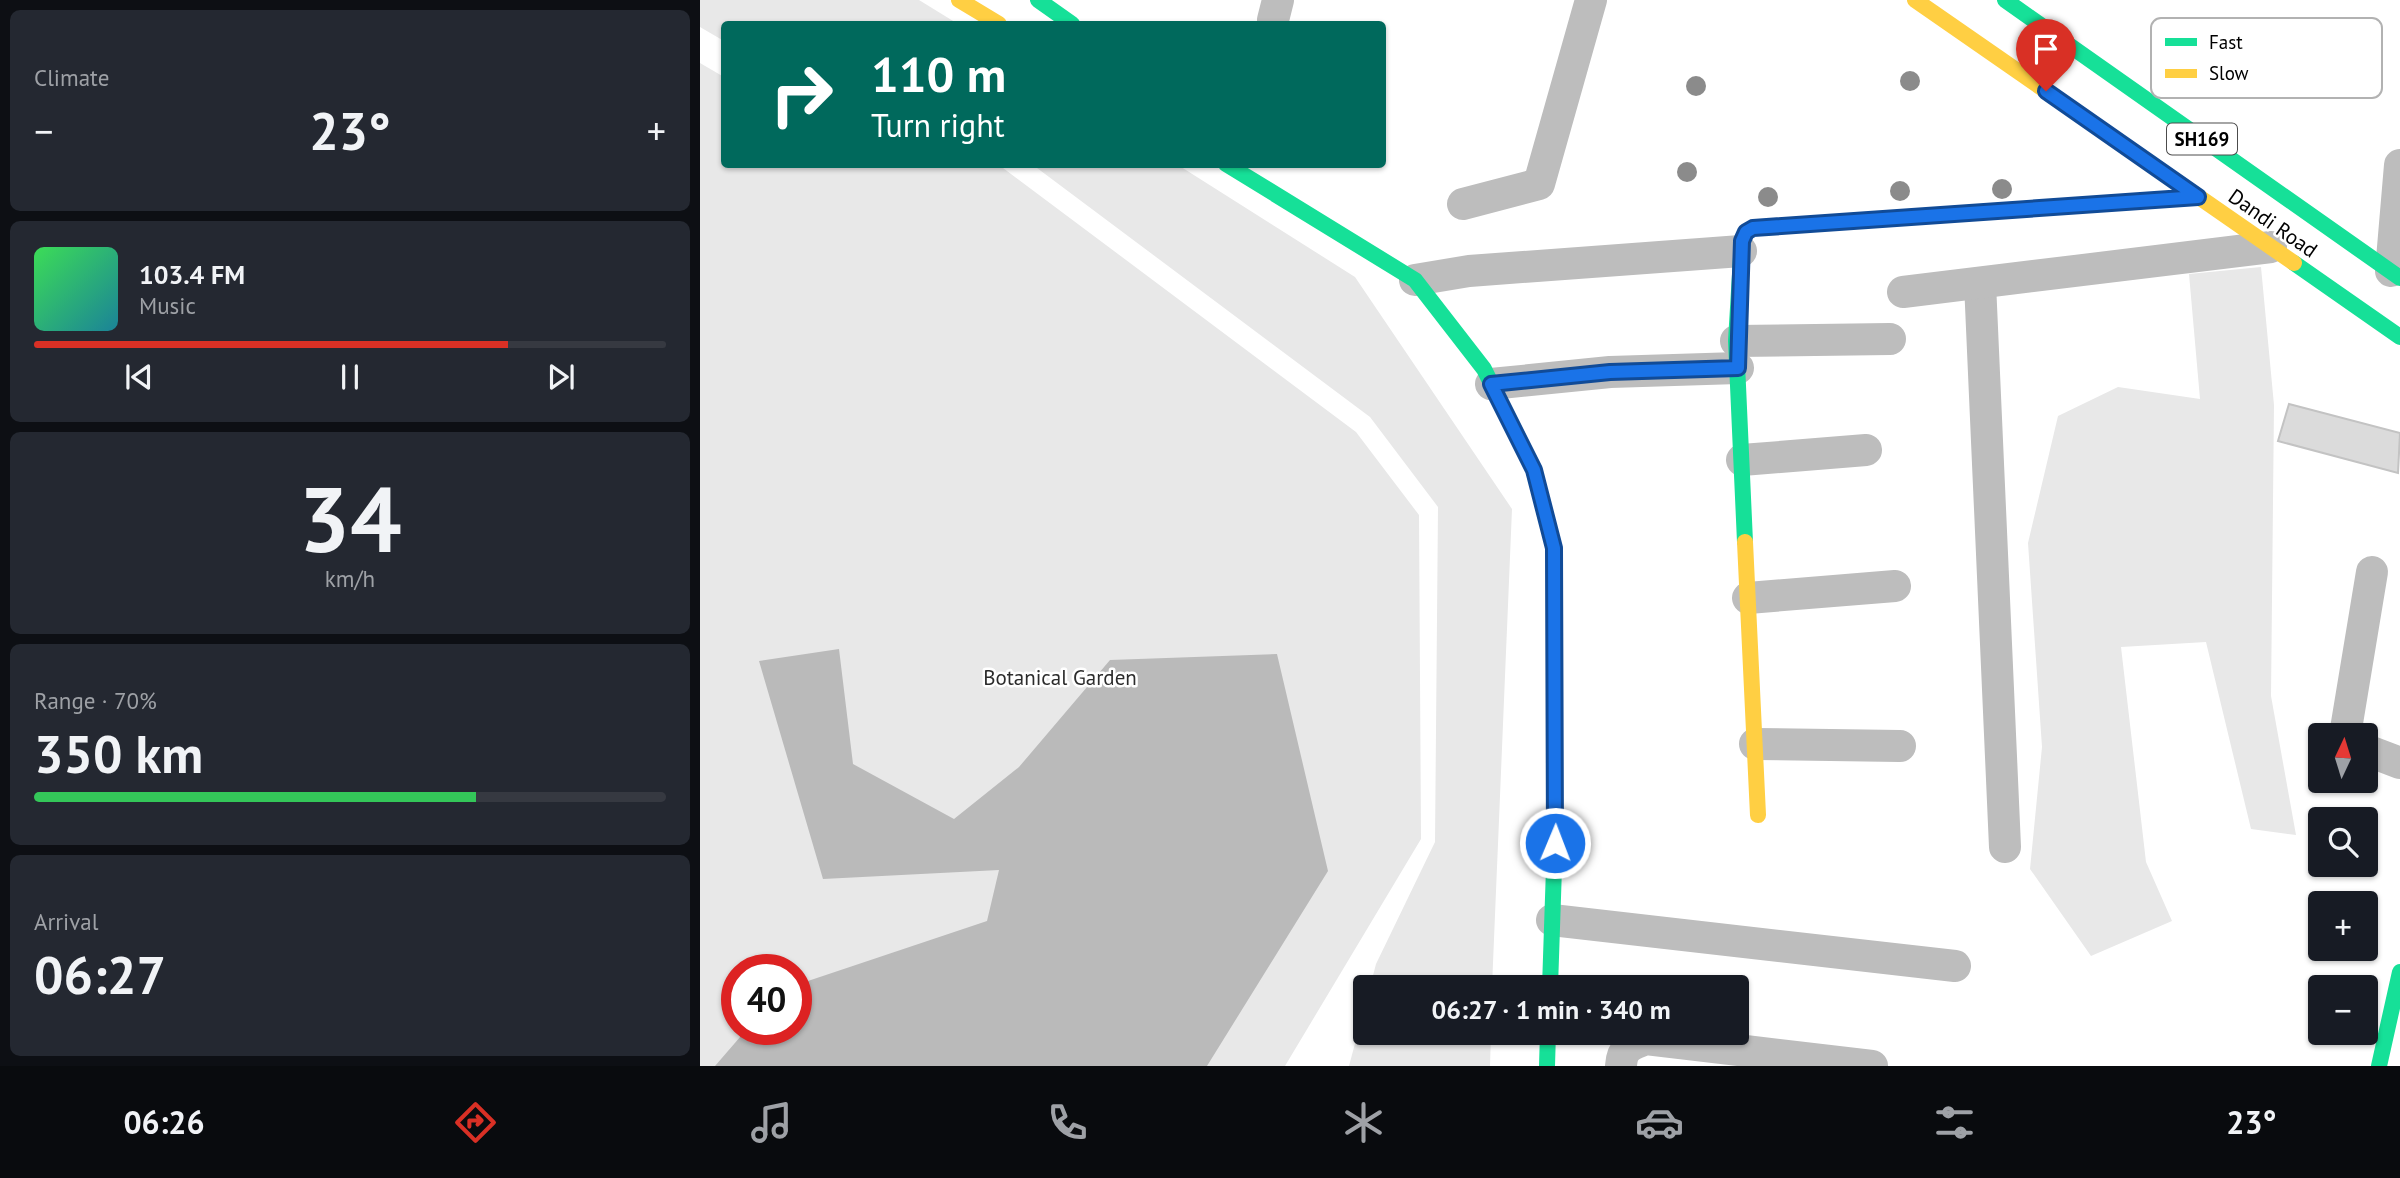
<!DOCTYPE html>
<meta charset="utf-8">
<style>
:root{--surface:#171b24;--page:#242831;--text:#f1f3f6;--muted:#9ea1a6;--line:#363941;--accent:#d93025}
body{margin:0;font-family:"PT Sans",sans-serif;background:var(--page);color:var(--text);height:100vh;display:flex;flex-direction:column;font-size:26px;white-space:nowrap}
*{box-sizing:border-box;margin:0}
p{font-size:23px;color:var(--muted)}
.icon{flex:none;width:38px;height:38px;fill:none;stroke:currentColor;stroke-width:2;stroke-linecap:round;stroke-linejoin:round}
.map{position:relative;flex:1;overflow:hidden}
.drawer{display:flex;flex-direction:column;gap:10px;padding:10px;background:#0d0f14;width:700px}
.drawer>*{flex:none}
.guide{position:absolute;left:21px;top:21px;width:665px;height:147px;border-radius:7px;box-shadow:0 2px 5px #0004;background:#00695c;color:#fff;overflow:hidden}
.needle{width:46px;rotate:4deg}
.fabs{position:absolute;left:1608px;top:723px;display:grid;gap:14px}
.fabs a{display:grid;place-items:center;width:70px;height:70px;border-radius:7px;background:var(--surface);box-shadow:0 2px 5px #0004;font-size:35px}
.speed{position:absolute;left:21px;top:954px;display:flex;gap:14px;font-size:35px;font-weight:700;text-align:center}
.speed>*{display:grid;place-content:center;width:91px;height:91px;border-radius:50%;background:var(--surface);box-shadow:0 2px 5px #0004;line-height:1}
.speed .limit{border:10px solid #d22;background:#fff;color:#111}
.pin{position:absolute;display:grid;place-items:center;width:60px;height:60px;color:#fff;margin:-72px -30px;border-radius:50% 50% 50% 0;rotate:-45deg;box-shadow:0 0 7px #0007}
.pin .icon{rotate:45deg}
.me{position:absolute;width:77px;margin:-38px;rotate:1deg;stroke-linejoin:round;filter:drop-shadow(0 0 5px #0008)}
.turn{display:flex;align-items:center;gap:24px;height:147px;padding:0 35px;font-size:32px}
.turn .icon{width:91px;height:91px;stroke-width:2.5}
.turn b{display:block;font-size:49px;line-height:60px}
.big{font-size:52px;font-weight:800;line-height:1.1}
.drawer .tile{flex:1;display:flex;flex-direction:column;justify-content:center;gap:10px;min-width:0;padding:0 24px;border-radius:10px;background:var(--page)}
.drawer .dial{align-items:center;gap:0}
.dial b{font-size:91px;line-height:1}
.song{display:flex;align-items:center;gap:21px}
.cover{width:84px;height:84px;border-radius:10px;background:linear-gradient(135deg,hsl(130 70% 55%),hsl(190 70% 35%))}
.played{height:7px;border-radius:4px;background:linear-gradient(90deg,var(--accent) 75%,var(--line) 75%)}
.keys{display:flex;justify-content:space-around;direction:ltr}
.heat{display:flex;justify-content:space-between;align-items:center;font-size:38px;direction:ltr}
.charge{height:10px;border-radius:5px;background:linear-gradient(90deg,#34c759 70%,var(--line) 0)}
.trip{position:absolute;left:653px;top:975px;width:396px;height:70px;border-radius:7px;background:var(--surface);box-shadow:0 2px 5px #0004;font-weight:800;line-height:70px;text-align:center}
.dock{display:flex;height:112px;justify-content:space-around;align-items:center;background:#090b0e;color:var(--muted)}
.dock .icon{width:49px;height:49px}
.dock .on{color:var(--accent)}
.dock b{font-size:32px;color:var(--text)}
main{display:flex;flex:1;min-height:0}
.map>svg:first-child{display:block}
.green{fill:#e8e8e8;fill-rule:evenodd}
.water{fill:#bababa}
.building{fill:#dbdbdb;stroke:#c3c3c3;stroke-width:2}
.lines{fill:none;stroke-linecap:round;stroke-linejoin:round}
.street{stroke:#bdbdbd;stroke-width:32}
.fast{stroke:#16e098;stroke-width:16}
.slow{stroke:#ffcf43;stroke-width:16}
.tree{fill:#8b8b8b}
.route-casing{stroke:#114b97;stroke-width:18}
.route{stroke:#1a73e8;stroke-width:12}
.labels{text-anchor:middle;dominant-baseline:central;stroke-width:5;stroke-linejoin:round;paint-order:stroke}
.shield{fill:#fff;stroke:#4c4c4c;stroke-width:2}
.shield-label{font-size:19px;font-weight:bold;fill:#000}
.street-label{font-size:21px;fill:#000;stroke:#fff}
.park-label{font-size:21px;fill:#2c2c2c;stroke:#fff}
.key{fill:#fff;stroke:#b2b2b2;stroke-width:2}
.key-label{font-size:19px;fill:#000}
</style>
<main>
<section class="drawer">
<div class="tile"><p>Climate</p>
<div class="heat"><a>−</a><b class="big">23°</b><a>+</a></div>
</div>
<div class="tile">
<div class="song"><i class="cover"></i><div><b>103.4 FM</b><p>Music</p></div></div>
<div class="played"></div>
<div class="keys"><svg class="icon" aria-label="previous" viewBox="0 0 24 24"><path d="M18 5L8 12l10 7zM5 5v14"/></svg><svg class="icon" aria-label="pause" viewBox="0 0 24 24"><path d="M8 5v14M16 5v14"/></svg><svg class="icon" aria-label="next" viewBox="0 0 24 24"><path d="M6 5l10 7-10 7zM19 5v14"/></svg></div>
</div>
<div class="tile dial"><b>34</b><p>km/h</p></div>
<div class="tile"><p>Range · 70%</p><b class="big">350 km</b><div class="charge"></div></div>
<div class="tile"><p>Arrival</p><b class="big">06:27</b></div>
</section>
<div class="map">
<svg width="1700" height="1066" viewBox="0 0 1700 1066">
<rect width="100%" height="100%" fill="#fff"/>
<g class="green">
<polygon points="0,0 219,0 258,24 24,24 24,41 0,27"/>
<path d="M0,63L24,77V164L299,165L656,432L719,515L721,839L585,1066H0ZM37,970H96V1029H37Z"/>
<polygon points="333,165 478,165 655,277 812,509 792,987 670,987 676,964 735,842 738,507 670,417"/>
<polygon points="1561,267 1574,405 1571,696 1596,835 1551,829 1506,642 1421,647 1446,862 1472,921 1391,956 1330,869 1342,747 1328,543 1358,416 1418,387 1500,399 1489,274"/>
<polygon points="665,1006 665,1032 791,1033 790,1066 649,1066"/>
</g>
<polygon class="water" points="139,649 153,764 254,819 319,767 410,660 577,654 628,871 507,1066 15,1066 47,1029 96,1029 96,985 287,921 299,870 123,879 59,661"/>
<polygon class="building" points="1589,404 1700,433 1698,473 1578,441"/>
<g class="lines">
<g class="street">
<polyline points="573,20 578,0"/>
<polyline points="763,204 839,184 891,0"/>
<polyline points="1691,271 1700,165"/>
<polyline points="715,280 769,271 1041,251"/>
<polyline points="1280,283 1305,847"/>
<polyline points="1203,292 1571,247"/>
<polyline points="1036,341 1190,339"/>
<polyline points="791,384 910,372 1038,368"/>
<polyline points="1042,460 1166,450"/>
<polyline points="1048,598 1195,586"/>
<polyline points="1645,735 1672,572"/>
<polyline points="1055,744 1200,746"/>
<polyline points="1666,750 1700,763"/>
<polyline points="852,920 1255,966"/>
<path d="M921,1066C922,1048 930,1045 946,1039L1172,1066"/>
</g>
<g class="fast">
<polyline points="338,0 372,24"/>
<polyline points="1305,0 1700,278"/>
<polyline points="526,164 715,280 784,369 834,470 854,548 854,612"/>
<polyline points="1594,263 1700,337"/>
<polyline points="1045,542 1036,341 1042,241 1046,232 1053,228 1381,205"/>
<polyline points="850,987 855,838"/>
<polyline points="847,1066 848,1032"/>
<polyline points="1679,1066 1700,972"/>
</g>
<g class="slow">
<polyline points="259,0 299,24"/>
<polyline points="1215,0 1594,263"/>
<polyline points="1381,205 1498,197"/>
<polyline points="1045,542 1058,815"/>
<polyline points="854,612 855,838"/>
</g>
</g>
<g class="tree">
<circle cx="1210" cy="81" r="10"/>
<circle cx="996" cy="86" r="10"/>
<circle cx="987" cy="172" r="10"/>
<circle cx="1302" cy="189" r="10"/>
<circle cx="1200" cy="191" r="10"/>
<circle cx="1068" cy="197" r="10"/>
</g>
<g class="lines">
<defs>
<polyline id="route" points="855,843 854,548 834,470 791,384 910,372 1038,368 1042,241 1046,232 1053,228 1498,197 1346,91"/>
</defs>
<use href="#route" class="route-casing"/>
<use href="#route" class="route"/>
</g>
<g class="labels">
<rect class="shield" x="1467" y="123.5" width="70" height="31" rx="5"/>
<g class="shield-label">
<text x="1502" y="139">SH169</text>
</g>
<g class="street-label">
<text transform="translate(1573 223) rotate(35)">Dandi Road</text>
</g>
<g class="park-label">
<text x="360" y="677">Botanical Garden</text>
</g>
</g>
<rect x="1451" y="18" width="231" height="80" rx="10" class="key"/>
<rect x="1465" y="38" width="32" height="8" fill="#16e098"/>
<rect x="1465" y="69" width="32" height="9" fill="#ffcf43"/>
<g class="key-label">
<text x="1509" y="49">Fast</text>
<text x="1509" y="80">Slow</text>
</g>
</svg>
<div class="fabs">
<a><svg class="needle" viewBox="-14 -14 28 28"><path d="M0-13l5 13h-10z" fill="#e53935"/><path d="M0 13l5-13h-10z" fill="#9ea1a6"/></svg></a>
<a><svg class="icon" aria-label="search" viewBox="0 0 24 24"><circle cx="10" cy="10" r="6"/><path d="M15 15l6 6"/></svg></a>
<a>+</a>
<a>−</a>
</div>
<div class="speed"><div class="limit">40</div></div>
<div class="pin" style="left:1346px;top:91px;background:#d93025"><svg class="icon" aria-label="arrive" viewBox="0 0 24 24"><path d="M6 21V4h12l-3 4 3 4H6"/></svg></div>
<svg class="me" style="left:855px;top:843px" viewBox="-20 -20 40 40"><circle r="17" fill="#1a73e8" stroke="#fff" stroke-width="3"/><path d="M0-11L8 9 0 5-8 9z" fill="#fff"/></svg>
<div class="trip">06:27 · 1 min · 340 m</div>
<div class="guide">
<div class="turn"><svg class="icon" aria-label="right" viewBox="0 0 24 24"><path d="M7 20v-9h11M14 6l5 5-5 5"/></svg><div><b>110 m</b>Turn right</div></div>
</div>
</div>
</main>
<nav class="dock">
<b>06:26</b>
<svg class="icon on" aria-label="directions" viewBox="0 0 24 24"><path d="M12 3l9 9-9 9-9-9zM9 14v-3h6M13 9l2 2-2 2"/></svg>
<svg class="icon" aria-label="music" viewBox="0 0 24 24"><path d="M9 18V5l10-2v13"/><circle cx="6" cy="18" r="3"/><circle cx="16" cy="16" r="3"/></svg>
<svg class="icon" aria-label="phone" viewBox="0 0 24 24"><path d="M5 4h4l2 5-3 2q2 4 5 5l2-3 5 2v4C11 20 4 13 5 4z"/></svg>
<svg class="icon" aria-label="climate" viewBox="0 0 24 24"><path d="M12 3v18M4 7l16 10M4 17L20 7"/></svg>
<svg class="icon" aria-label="car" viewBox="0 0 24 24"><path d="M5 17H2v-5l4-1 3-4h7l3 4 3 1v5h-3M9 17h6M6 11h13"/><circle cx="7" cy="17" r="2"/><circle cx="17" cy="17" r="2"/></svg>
<svg class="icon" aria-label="filters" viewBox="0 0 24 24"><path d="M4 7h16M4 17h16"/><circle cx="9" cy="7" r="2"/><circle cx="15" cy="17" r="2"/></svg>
<b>23°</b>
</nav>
